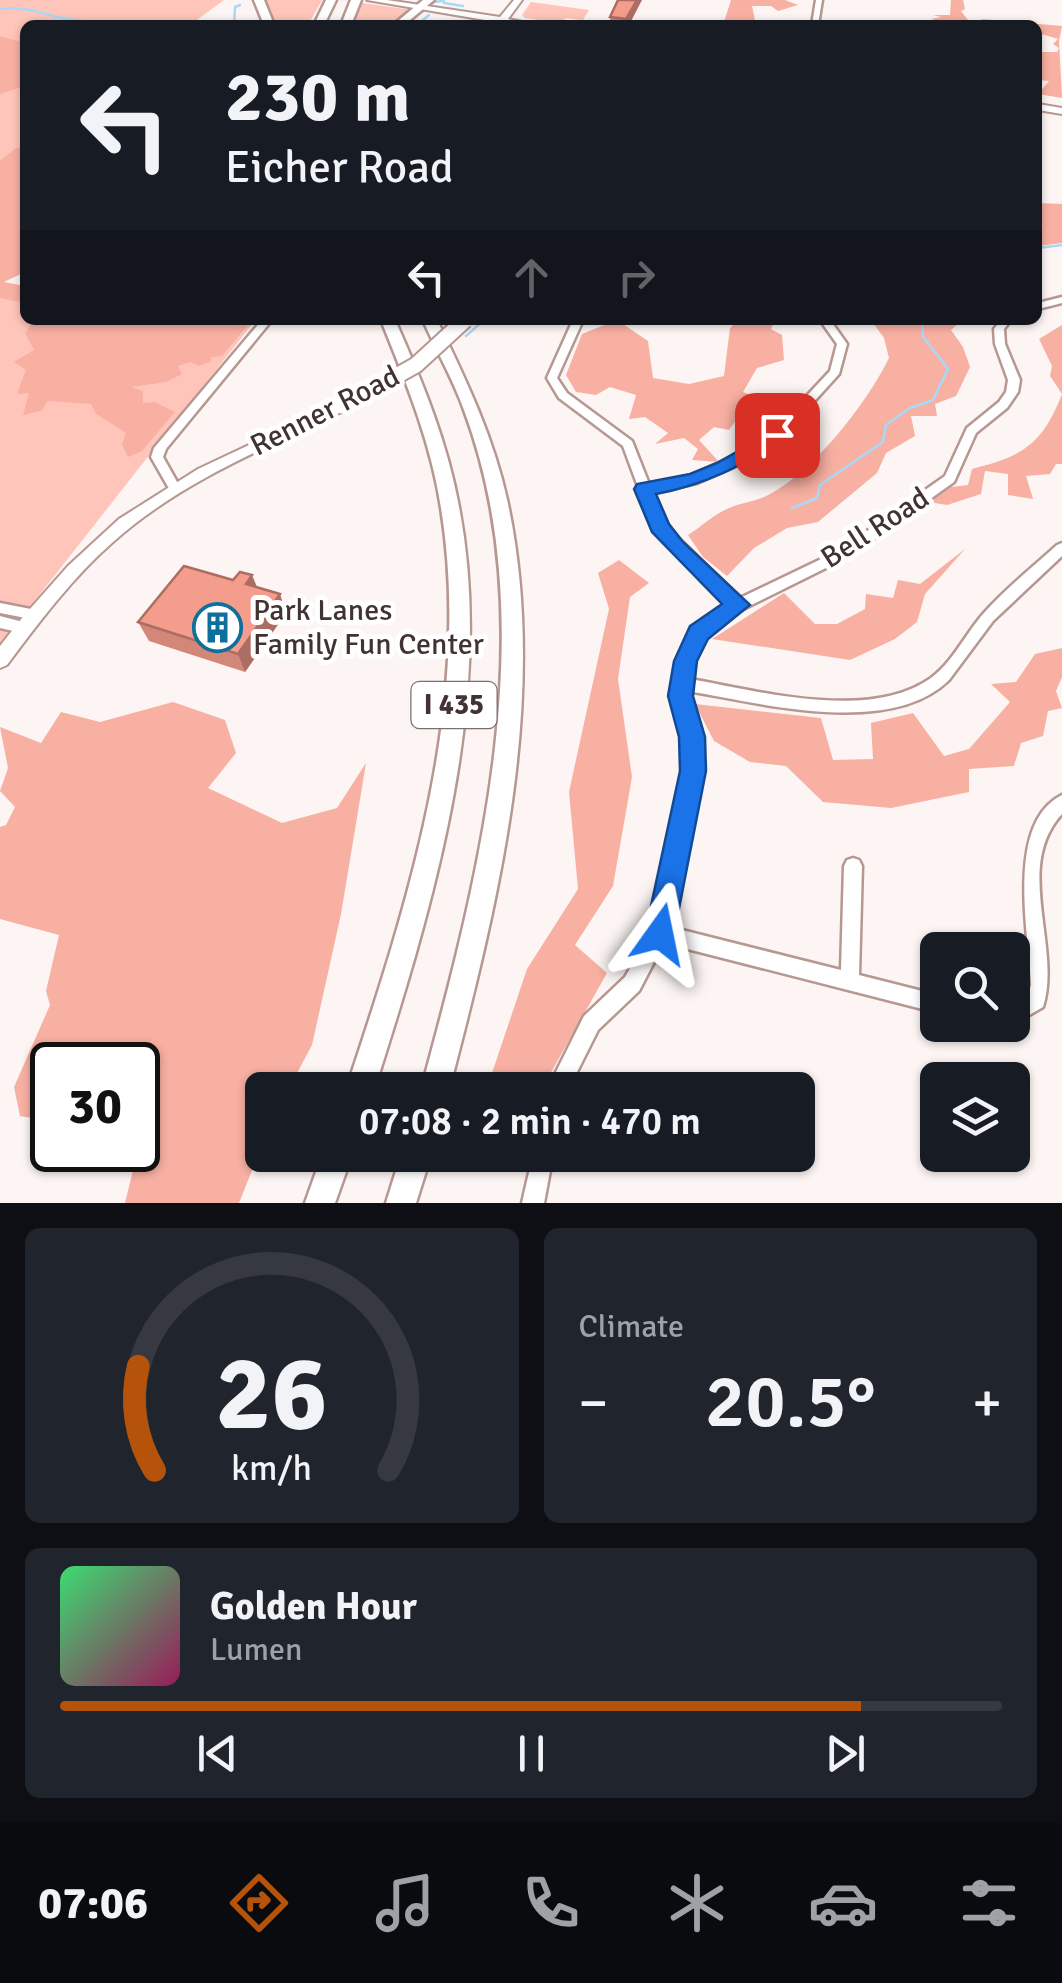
<!DOCTYPE html>
<meta charset="utf-8">
<style>
:root{--surface:#171b24;--page:#20242c;--text:#f1f3f6;--muted:#9ea1a6;--line:#363941;--accent:#b45309}
body{margin:0;font-family:Signika,sans-serif;background:var(--page);color:var(--text);height:100vh;display:flex;flex-direction:column;font-size:38px;white-space:nowrap}
*{box-sizing:border-box;margin:0}
p{font-size:32px;color:var(--muted)}
.icon{flex:none;width:55px;height:55px;fill:none;stroke:currentColor;stroke-width:2;stroke-linecap:round;stroke-linejoin:round}
.map{position:relative;height:1203px;overflow:hidden}
.panel{display:flex;flex-direction:column;gap:25px;padding:25px;background:#0d0f14;flex:1}
.panel>*{flex:none}
.guide{position:absolute;left:20px;top:20px;width:1022px;height:305px;border-radius:15px;box-shadow:0 2px 8px #0004;background:#171b24;color:var(--text);overflow:hidden}
.controls{position:absolute;left:920px;top:932px;display:grid;gap:20px}
.controls a{display:grid;place-items:center;width:110px;height:110px;border-radius:15px;background:var(--surface);box-shadow:0 2px 8px #0004;font-size:50px}
.speed{position:absolute;left:30px;top:1042px;display:flex;gap:20px;font-size:50px;font-weight:700;text-align:center}
.speed>*{display:grid;place-content:center;width:130px;height:130px;border-radius:50%;background:var(--surface);box-shadow:0 2px 8px #0004;line-height:1}
.speed .limit{border:5px solid #111;border-radius:15px;background:#fff;color:#111}
.pin{position:absolute;display:grid;place-items:center;width:85px;height:85px;color:#fff;margin:-42px;border-radius:20px;box-shadow:0 5px 15px #0006}
.me{position:absolute;width:110px;margin:-55px;rotate:12deg;stroke-linejoin:round;filter:drop-shadow(0 0 8px #0008)}
.turn{display:flex;align-items:center;gap:35px;height:210px;padding:0 40px;font-size:45px}
.turn .icon{width:130px;height:130px;stroke-width:2.5}
.turn b{display:block;font-size:70px;line-height:85px}
.lanes{display:flex;align-items:center;height:95px;padding:0 40px;background:#0003;justify-content:center;gap:50px;direction:ltr}
.lanes .off{opacity:.35}
.big{font-size:75px;font-weight:600;line-height:1.1}
.panel .card{flex:1;display:flex;flex-direction:column;justify-content:center;gap:15px;min-width:0;padding:0 35px;border-radius:15px;background:var(--page)}
.panel .dial{align-items:center;gap:0}
.dial svg{height:260px;overflow:visible;fill:none;stroke:var(--line);stroke-width:7;stroke-linecap:round;text-anchor:middle}
.dial text{fill:var(--text);stroke:none}
.song{display:flex;align-items:center;gap:30px}
.cover{width:120px;height:120px;border-radius:15px;background:linear-gradient(135deg,hsl(140 70% 55%),hsl(330 70% 35%))}
.played{height:10px;border-radius:5px;background:linear-gradient(90deg,var(--accent) 85%,var(--line) 85%)}
.keys{display:flex;justify-content:space-around;direction:ltr}
.heat{display:flex;justify-content:space-between;align-items:center;font-size:55px;direction:ltr}
.panel .tiles{flex:1;display:grid;gap:25px;grid-template-columns:1fr 1fr}
.card:last-child{grid-column:span 2}
.trip{position:absolute;left:245px;top:1072px;width:570px;height:100px;border-radius:15px;background:var(--surface);box-shadow:0 2px 8px #0004;font-weight:600;line-height:100px;text-align:center}
.tab-bar{display:flex;height:160px;justify-content:space-around;align-items:center;background:#090b0e;color:var(--muted)}
.tab-bar .icon{width:70px;height:70px}
.tab-bar .on{color:var(--accent)}
.tab-bar b{font-size:45px;color:var(--text)}
.map>svg:first-child{display:block}
.green{fill:#ffc5ba}
.forest{fill:#f8b0a2}
.lines{fill:none;stroke-linecap:round;stroke-linejoin:round}
.stream{stroke:#a9d9f7;stroke-width:2.5}
.minor-casing{stroke:#b79791;stroke-width:5}
.major-casing{stroke:#b79791;stroke-width:4}
.highway-casing{stroke:#b79791;stroke-width:5}
.minor{fill:#fff;fill-rule:evenodd}
.major{fill:#fff;fill-rule:evenodd}
.highway{fill:#fff;fill-rule:evenodd}
.major-bridge-casing{stroke:#b79791;stroke-width:19;stroke-linecap:butt}
.major-bridge{stroke:#fff;stroke-width:15}
.wall{fill:#d38779}
.shaded-wall{fill:#ac6e63}
.building{fill:#f59d8d;stroke:#ac6e63;stroke-width:2.5}
.route{fill:#1a73e8;stroke:#114b97;stroke-width:2.5}
.labels{text-anchor:middle;dominant-baseline:central;stroke-width:10;stroke-linejoin:round;paint-order:stroke}
.shield{fill:#fff;stroke:#7a706f;stroke-width:2.5}
.shield-label{font-size:28px;font-weight:bold;fill:#413331}
.street-label{font-size:30px;fill:#413331;stroke:#fff}
.poi-label{font-size:30px;fill:#413331;stroke:#fff;text-anchor:start}
</style>
<div class="map">
<svg width="1062" height="1203" viewBox="0 0 1062 1203">
<rect width="100%" height="100%" fill="#fcf5f3"/>
<g class="green">
<polygon points="0,0 224,0 190,25 25,25 25,245 0,264"/>
<polygon points="262,0 322,0 308,25 271,25"/>
<polygon points="341,0 413,10 392,25 352,25 361,4"/>
<polygon points="531,2 589,10 583,20 566,18 559,23 525,18 522,15"/>
<polygon points="0,283 25,287 25,320 253,323 0,645"/>
</g>
<g class="forest">
<polygon points="731,0 785,0 798,5 778,11 771,6 752,6 756,25 724,22"/>
<polygon points="951,0 963,0 965,9 961,11 971,24 982,24 982,19 1062,26 1059,41 1062,98 1038,94 1049,81 1038,80 1038,62 1042,61 1038,47 1042,52 1057,52 1059,48 1053,44 1058,39 1038,33 1038,25 954,25 931,19 941,17 933,15 950,15"/>
<polygon points="0,36 25,43 25,86 0,94"/>
<polygon points="16,148 25,148 25,272 4,282 25,286 25,303 0,298 0,161"/>
<polygon points="1038,203 1062,204 1062,243 1038,246"/>
<polygon points="34,320 226,320 248,325 222,356 212,357 210,362 199,366 191,362 178,366 182,374 166,382 131,387 143,391 143,403 155,402 175,412 142,451 128,457 122,444 126,433 96,414 91,404 48,401 41,411 23,415 29,393 17,394 26,370 14,362 34,350 25,333"/>
<polygon points="617,320 648,341 653,378 689,384 724,376 730,328 739,320 775,320 771,329 782,335 784,360 757,368 743,392 750,395 743,405 764,419 737,419 729,430 714,427 699,440 719,462 692,460 698,449 684,438 655,444 668,433 645,417 629,419 636,395 610,387 596,395 576,392 566,375 582,334"/>
<path d="M871,320H962L951,330L963,347L970,367L956,396L935,404L937,416H911L915,436L886,453L877,473L818,522L787,528L754,548L727,576L703,557L688,535C701,527 713,515 727,509C739,503 752,502 764,497C811,476 867,403 889,358L884,338Z"/>
<path d="M1062,325V464H1056L1050,474L1026,476L1033,499L1008,495V474L985,471L981,494L947,505L929,502L951,487L968,485L972,469C1023,456 1042,445 1062,394L1050,376L1052,366L1039,339Z"/>
<polygon points="965,549 925,594 917,622 895,639 850,660 712,639 784,593 815,624 837,624 865,609 866,594 893,598 898,580 920,584"/>
<polygon points="619,560 649,583 630,597 618,679 632,777 613,886 575,945 607,973 545,1083 487,1088 527,969 578,889 569,792 609,609 598,573"/>
<polygon points="1062,648 1062,677 1056,691 1062,708 1048,711 1043,736 1021,743 1014,766 969,769 969,792 891,808 823,802 786,766 750,762 714,741 695,704 821,718 833,760 873,759 871,723 913,713 944,756 969,749 1010,702 991,684 1016,682 1035,654"/>
<polygon points="173,702 225,720 236,753 208,788 282,823 337,808 366,763 341,914 312,1045 288,1090 262,1090 262,1145 239,1203 125,1203 138,1150 138,1065 52,1065 52,1120 49,1121 20,1116 14,1087 50,1005 46,991 59,935 0,919 0,827 6,825 15,807 0,791 8,768 0,727 41,743 61,712 100,722"/>
</g>
<g class="lines">
<g class="stream">
<polyline points="432,2 444,1"/>
<polyline points="444,3 463,6"/>
<path d="M0,9C24,7 35,11 57,17C71,20 84,20 98,25"/>
<polyline points="234,25 235,7 240,5"/>
<polyline points="417,25 429,15"/>
<polyline points="1038,248 1062,245"/>
<polyline points="466,336 484,320"/>
<polyline points="792,508 817,498 820,485 883,442 886,425 910,408 933,400 948,369 923,337 922,320"/>
</g>
<defs>
<g id="minor">
<polygon points="816,0 822,0 818,25 812,25"/>
<polygon points="1062,297 1062,303 1038,309 1038,303"/>
<polygon points="262,320 272,320 166,449 163,457 181,489 175,493 171,492 151,457 154,448"/>
<path d="M573,320H583L557,378L567,393L632,441L649,484L690,476L754,447L773,432L830,371L837,344L820,320H830L847,344L839,374L781,438L762,453L697,483L652,492L665,525L740,598L840,550L945,476L967,428L999,402L1006,392L1008,380L995,344L994,329L1001,320H1011L1004,329L1005,344L1020,380L1018,392L1007,408L976,433L954,482L850,556L729,616L704,637L692,661L690,679C759,691 869,722 931,678C953,662 966,633 984,613C1006,588 1033,567 1057,545L1062,543V556L993,621L949,680C890,738 760,703 688,691L687,697L700,737L701,771L670,927L841,970L844,866L847,860L853,858L859,860L862,866L859,975L938,995V1013L664,943L639,991L598,1030L568,1090H547L584,1016L625,977L652,930L685,771L684,737L673,697L678,661L694,629L719,608L728,604L654,530L623,446L559,398L547,378Z"/>
<polygon points="0,603 36,610 41,611 43,615 41,619 36,620 0,613"/>
<polygon points="0,616 31,624 33,628 31,632 26,634 0,628"/>
<path d="M1062,795V814C1013,867 1062,947 1043,1007L1012,1025V1005L1028,994L1031,985C1029,934 1005,823 1062,795Z"/>
<polygon points="533,1155 553,1155 544,1203 522,1203"/>
</g>
<g id="major">
<polygon points="367,0 387,0 500,17 514,0 522,0 508,19 537,25 495,25 497,22"/>
<polygon points="1038,104 1062,108 1062,114 1038,110"/>
<path d="M343,401L350,406L348,409C267,447 180,482 113,542C72,578 39,622 7,665L0,668V646L22,618L68,566L119,519L198,469Z"/>
</g>
<g id="highway">
<polygon points="254,0 264,0 274,25 264,25"/>
<polygon points="326,0 336,0 324,25 314,25"/>
<polygon points="351,0 361,0 351,25 341,25"/>
<polygon points="423,0 434,0 404,25 393,25"/>
<path d="M381,320H395C422,381 447,441 459,507C496,700 432,908 374,1090H346C407,906 473,705 441,508C431,442 406,382 381,320Z"/>
<path d="M423,320H437C466,380 494,438 508,504C549,699 498,902 449,1090H421C479,877 545,626 464,410C453,379 436,350 423,320Z"/>
<polygon points="322,1155 352,1155 335,1203 305,1203"/>
<polygon points="401,1155 431,1155 416,1203 386,1203"/>
</g>
</defs>
<use href="#minor" class="minor-casing"/>
<use href="#major" class="major-casing"/>
<use href="#highway" class="highway-casing"/>
<use href="#minor" class="minor"/>
<use href="#major" class="major"/>
<use href="#highway" class="highway"/>
<defs>
<polyline id="major-bridge" points="343,406 416,365 465,320"/>
</defs>
<use href="#major-bridge" class="major-bridge-casing"/>
<use href="#major-bridge" class="major-bridge"/>
</g>
<g class="wall">
<polygon points="618,0 629,25 610,25 610,17"/>
<polygon points="257,587 286,613 245,672 149,641 138,622"/>
</g>
<g class="shaded-wall">
<polygon points="637,0 642,0 629,25 626,25 626,19"/>
<polygon points="252,575 260,594 246,584"/>
<polygon points="280,594 286,613 245,672 238,654"/>
</g>
<g class="building">
<polygon points="618,0 637,0 626,19 610,17"/>
<polygon points="184,566 233,580 240,572 252,575 246,584 280,594 238,654 138,622"/>
</g>
<path class="route" d="M777,429L786,435L784,440C741,466 705,485 656,494L669,524L683,542L750,605L708,639L697,661L693,696L705,737L706,771L674,934L670,944L660,948L649,944L645,934L680,771L679,737L668,696L674,661L690,626L722,604L652,532L634,489L637,484L690,474L717,463Z"/>
<defs>
<symbol id="building-ring" viewBox="-11 -11 22 22"><circle r="9.5" fill="#fff" stroke="#0c6f9c" stroke-width="1.5"/><path d="M-4-6H4V6H1V3H-1V6H-4ZM-2.5-4.3h1.7v1.8h-1.7ZM.8-4.3h1.7v1.8H.8ZM-2.5-1h1.7V.8h-1.7ZM.8-1h1.7V.8H.8Z" fill="#0c6f9c"/></symbol>
</defs>
<g fill-rule="evenodd">
<use href="#building-ring" x="190" y="600" width="55" height="55"/>
</g>
<g class="labels">
<rect class="shield" x="411.5" y="682" width="85" height="46" rx="8"/>
<g class="shield-label">
<text x="454" y="705">I 435</text>
</g>
<g class="street-label">
<text transform="translate(325 411) rotate(-27)">Renner Road</text>
<text transform="translate(875 528) rotate(-33)">Bell Road</text>
</g>
<g class="poi-label">
<text x="253" y="610">Park Lanes<tspan x="253" dy="34">Family Fun Center</tspan></text>
</g>
</g>
</svg>
<div class="controls">
<a><svg class="icon" aria-label="search" viewBox="0 0 24 24"><circle cx="10" cy="10" r="6"/><path d="M15 15l6 6"/></svg></a>
<a><svg class="icon" aria-label="layers" viewBox="0 0 24 24"><path d="M12 4l9 5-9 5-9-5zM3 14l9 5 9-5"/></svg></a>
</div>
<div class="speed"><div class="limit">30</div></div>
<div class="pin" style="left:777px;top:435px;background:#d93025"><svg class="icon" aria-label="arrive" viewBox="0 0 24 24"><path d="M6 21V4h12l-3 4 3 4H6"/></svg></div>
<svg class="me" style="left:660px;top:934px" viewBox="-20 -20 40 40"><path d="M0-17L14 15 0 8-14 15z" fill="#1a73e8" stroke="#fff" stroke-width="4"/></svg>
<div class="trip">07:08 · 2 min · 470 m</div>
<div class="guide">
<div class="turn"><svg class="icon" aria-label="left" viewBox="0 0 24 24"><path d="M17 20v-9H6M10 6l-5 5 5 5"/></svg><div><b>230 m</b>Eicher Road</div></div>
<div class="lanes"><svg class="icon" aria-label="left" viewBox="0 0 24 24"><path d="M17 20v-9H6M10 6l-5 5 5 5"/></svg><svg class="icon off" aria-label="ahead" viewBox="0 0 24 24"><path d="M12 20V5M6 11l6-6 6 6"/></svg><svg class="icon off" aria-label="right" viewBox="0 0 24 24"><path d="M7 20v-9h11M14 6l5 5-5 5"/></svg></div>
</div>
</div>
<section class="panel">
<div class="tiles">
<div class="card dial"><svg viewBox="0 0 100 80">
<path d="M14 69A42 42 0 1 1 86 69"/>
<path d="M14 69A42 42 0 0 1 9 37" stroke="#b45309"/>
<text x="50" y="56" font-size="32" font-weight="700">26</text>
<text x="50" y="72" font-size="11">km/h</text>
</svg></div>
<div class="card"><p>Climate</p>
<div class="heat"><a>−</a><b class="big">20.5°</b><a>+</a></div>
</div>
<div class="card">
<div class="song"><i class="cover"></i><div><b>Golden Hour</b><p>Lumen</p></div></div>
<div class="played"></div>
<div class="keys"><svg class="icon" aria-label="previous" viewBox="0 0 24 24"><path d="M18 5L8 12l10 7zM5 5v14"/></svg><svg class="icon" aria-label="pause" viewBox="0 0 24 24"><path d="M8 5v14M16 5v14"/></svg><svg class="icon" aria-label="next" viewBox="0 0 24 24"><path d="M6 5l10 7-10 7zM19 5v14"/></svg></div>
</div>
</div>
</section>
<nav class="tab-bar">
<b>07:06</b>
<svg class="icon on" aria-label="directions" viewBox="0 0 24 24"><path d="M12 3l9 9-9 9-9-9zM9 14v-3h6M13 9l2 2-2 2"/></svg>
<svg class="icon" aria-label="music" viewBox="0 0 24 24"><path d="M9 18V5l10-2v13"/><circle cx="6" cy="18" r="3"/><circle cx="16" cy="16" r="3"/></svg>
<svg class="icon" aria-label="phone" viewBox="0 0 24 24"><path d="M5 4h4l2 5-3 2q2 4 5 5l2-3 5 2v4C11 20 4 13 5 4z"/></svg>
<svg class="icon" aria-label="climate" viewBox="0 0 24 24"><path d="M12 3v18M4 7l16 10M4 17L20 7"/></svg>
<svg class="icon" aria-label="car" viewBox="0 0 24 24"><path d="M5 17H2v-5l4-1 3-4h7l3 4 3 1v5h-3M9 17h6M6 11h13"/><circle cx="7" cy="17" r="2"/><circle cx="17" cy="17" r="2"/></svg>
<svg class="icon" aria-label="filters" viewBox="0 0 24 24"><path d="M4 7h16M4 17h16"/><circle cx="9" cy="7" r="2"/><circle cx="15" cy="17" r="2"/></svg>
</nav>
